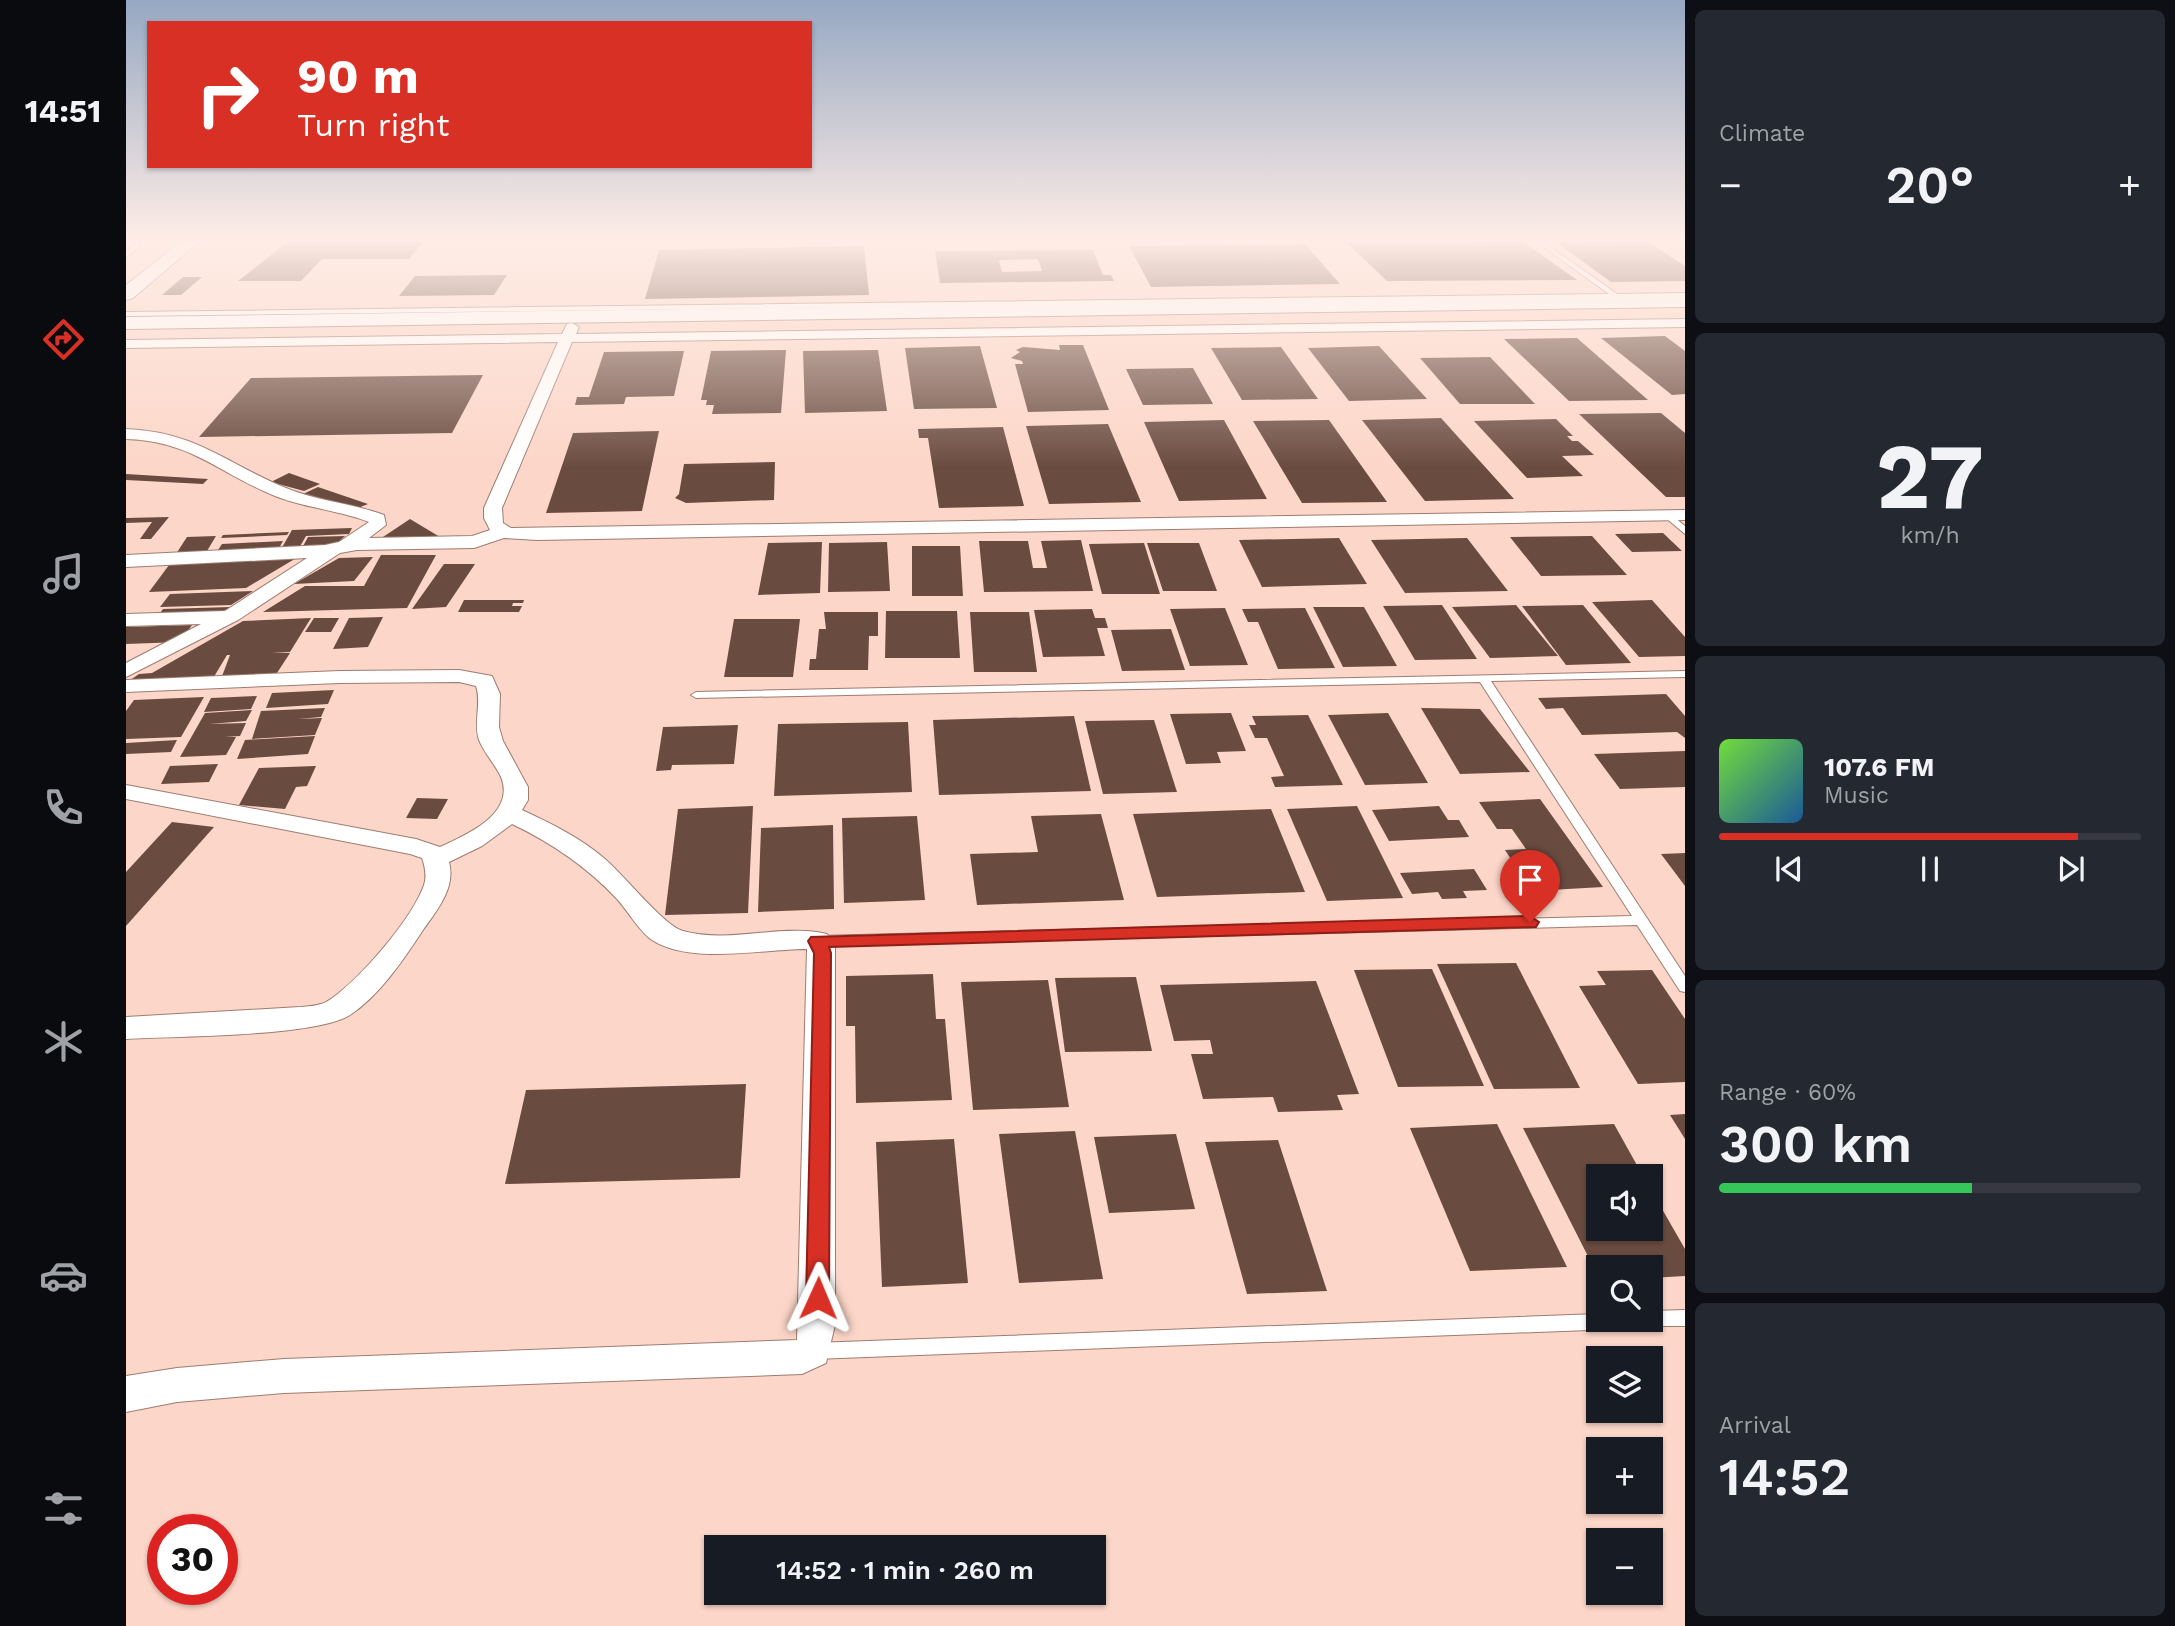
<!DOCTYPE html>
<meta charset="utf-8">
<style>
:root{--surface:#171b24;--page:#242831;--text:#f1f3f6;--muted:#9ea1a6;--line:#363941;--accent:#d93025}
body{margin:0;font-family:"Work Sans",sans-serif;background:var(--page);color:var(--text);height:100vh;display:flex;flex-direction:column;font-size:26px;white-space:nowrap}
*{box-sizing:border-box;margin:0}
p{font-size:23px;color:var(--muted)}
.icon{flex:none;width:38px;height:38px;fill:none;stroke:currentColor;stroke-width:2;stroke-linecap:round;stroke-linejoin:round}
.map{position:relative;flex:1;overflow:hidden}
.details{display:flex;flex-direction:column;gap:10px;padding:10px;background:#0d0f14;width:490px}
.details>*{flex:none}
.banner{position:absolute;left:21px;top:21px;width:665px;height:147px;border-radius:0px;box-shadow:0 2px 5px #0004;background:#d93025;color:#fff;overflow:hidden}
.buttons{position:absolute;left:1460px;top:1164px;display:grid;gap:14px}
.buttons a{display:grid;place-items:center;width:77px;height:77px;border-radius:0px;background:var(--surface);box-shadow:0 2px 5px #0004;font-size:35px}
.speed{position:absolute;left:21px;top:1514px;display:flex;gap:14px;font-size:35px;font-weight:700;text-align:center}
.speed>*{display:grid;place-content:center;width:91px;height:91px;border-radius:50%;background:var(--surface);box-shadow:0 2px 5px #0004;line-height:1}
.speed .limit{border:10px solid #d22;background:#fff;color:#111}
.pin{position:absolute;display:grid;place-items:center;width:60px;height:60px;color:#fff;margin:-72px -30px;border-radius:50% 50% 50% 0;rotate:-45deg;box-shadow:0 0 7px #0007}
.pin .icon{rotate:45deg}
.me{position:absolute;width:77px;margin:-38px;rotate:1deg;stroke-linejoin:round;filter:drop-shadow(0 0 5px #0008)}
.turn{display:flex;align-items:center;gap:24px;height:147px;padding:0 35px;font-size:32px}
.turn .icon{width:91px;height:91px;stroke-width:2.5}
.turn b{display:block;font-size:49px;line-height:60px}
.big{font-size:52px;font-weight:600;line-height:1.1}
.details .widget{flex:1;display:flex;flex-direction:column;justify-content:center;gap:10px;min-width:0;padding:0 24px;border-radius:10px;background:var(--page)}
.details .dial{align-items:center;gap:0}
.dial b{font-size:91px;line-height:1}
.song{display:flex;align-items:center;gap:21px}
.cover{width:84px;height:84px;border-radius:10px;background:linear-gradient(135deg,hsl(100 70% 55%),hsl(210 70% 35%))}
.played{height:7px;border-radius:4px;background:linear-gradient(90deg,var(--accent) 85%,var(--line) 85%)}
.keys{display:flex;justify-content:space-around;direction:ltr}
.heat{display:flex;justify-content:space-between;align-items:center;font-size:38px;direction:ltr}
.charge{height:10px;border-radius:5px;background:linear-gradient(90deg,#34c759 60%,var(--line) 0)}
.trip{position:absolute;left:578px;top:1535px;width:402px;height:70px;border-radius:0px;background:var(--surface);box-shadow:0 2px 5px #0004;font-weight:600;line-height:70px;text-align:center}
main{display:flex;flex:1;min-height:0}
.tabs{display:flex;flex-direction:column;width:126px;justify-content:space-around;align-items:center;background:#090b0e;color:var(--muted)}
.tabs .icon{width:49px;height:49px}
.tabs .on{color:var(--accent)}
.tabs b{font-size:32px;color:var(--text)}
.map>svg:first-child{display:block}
.building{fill:#6a4b3f;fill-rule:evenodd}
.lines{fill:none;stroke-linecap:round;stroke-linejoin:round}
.lane-casing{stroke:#9e7c6f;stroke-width:2}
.street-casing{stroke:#9e7c6f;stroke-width:2}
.secondary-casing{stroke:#9e7c6f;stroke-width:2}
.lane{fill:#fff;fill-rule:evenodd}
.street{fill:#fff;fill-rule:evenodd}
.secondary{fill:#fff;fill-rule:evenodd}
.route{fill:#d93025;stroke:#8d1f18;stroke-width:2}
</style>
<main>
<nav class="tabs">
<b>14:51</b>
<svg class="icon on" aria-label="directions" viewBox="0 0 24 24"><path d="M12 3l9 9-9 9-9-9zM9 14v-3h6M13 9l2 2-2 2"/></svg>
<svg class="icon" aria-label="music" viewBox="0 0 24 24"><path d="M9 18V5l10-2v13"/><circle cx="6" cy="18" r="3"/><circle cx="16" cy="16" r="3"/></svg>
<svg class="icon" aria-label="phone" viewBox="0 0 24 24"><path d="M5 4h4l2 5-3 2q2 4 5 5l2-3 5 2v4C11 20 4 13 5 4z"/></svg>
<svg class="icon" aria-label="climate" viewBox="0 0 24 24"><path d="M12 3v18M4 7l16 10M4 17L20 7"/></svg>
<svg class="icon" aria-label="car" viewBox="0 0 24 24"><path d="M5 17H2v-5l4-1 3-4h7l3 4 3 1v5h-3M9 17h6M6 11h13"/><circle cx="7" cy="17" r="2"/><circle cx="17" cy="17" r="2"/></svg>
<svg class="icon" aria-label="filters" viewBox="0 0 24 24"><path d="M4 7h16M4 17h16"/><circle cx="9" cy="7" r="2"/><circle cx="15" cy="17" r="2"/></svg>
</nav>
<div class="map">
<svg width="1559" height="1626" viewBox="0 0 1559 1626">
<rect width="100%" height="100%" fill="#fcd6c8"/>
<g class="building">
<polygon points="163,241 298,241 283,259 196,259 175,281 112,281"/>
<polygon points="1396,241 1451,280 1261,281 1221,243"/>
<polygon points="1521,241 1559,266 1559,281 1485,282 1430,242"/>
<polygon points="1179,244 1214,284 1025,287 1003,246"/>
<polygon points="738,246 743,295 519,299 533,250"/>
<path d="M967,250L977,275H985L988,281L814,283L809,251ZM912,259L916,271L876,272L873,260Z"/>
<polygon points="381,275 368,295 273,296 289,276"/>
<polygon points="57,277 76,277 55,295 36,295"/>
<polygon points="1539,336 1559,351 1559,394 1546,395 1475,338"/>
<polygon points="1451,338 1522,400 1443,401 1378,339"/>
<polygon points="933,345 957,345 983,410 902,412 889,364 897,364 896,361 885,358 894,352 890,350 897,347 934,350"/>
<polygon points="854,346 871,408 788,409 779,348"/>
<polygon points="1253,346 1301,399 1223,401 1182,348"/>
<polygon points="1155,347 1192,399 1116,400 1085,348"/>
<polygon points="660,350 655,413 586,414 588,405 580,405 581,400 575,400 585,351"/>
<polygon points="752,350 761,411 679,413 677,351"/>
<polygon points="558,351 548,396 500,397 498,404 449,405 451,397 463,397 478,352"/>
<polygon points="1364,357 1409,404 1334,404 1294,358"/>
<polygon points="1067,368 1087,404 1017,405 1000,369"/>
<polygon points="357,375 326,433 73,437 125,378"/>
<polygon points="1535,413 1559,433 1559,497 1540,497 1453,414"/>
<polygon points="1315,418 1388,499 1299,501 1236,420"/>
<polygon points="1430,419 1447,436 1441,436 1446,441 1452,441 1468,455 1436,456 1457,476 1401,478 1348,421"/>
<polygon points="1098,420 1141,499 1053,501 1018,422"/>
<polygon points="1203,420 1261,502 1176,503 1127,421"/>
<polygon points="982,424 1015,502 923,504 900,426"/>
<polygon points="877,427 898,506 813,508 802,438 793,438 792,429"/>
<polygon points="533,431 516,511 420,513 447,433"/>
<polygon points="649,462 648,500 560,503 549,498 553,494 558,464"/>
<polygon points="163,473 194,484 178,491 145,482"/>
<polygon points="0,474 82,479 77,484 0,480"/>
<polygon points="192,487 242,504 232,508 177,494"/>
<polygon points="43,517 25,539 14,539 26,522 0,523 0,518"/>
<polygon points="284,519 319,540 248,543"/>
<polygon points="226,528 223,534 180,536 172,550 154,551 166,530"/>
<polygon points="163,532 161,535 95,538 97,535"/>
<polygon points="1537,533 1556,551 1506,552 1489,534"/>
<polygon points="90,536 78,556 48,557 61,537"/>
<polygon points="219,536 208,546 175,550 182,537"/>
<polygon points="1466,536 1501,575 1415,576 1384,537"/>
<polygon points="1213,538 1241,584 1136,587 1113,540"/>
<polygon points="1341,538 1382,591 1279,593 1245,540"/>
<polygon points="955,540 967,591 858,592 853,541 902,541 907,568 921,568 915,541"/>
<polygon points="157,541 152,550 90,553 96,544"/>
<polygon points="696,542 694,593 632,595 642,543"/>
<polygon points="761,542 764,591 702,592 703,543"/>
<polygon points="1018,543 1034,594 976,594 963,544"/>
<polygon points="1021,543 1073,543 1091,591 1037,591"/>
<polygon points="786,546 834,546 837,596 786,596"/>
<polygon points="255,555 310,555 281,608 137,612 179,586 238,586"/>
<polygon points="172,557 120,588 23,592 46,561"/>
<polygon points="247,557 228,581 168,584 213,558"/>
<polygon points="318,564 349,564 320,607 286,609"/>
<polygon points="127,591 105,605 34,607 44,594"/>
<polygon points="338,600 398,600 397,603 387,603 386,606 396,606 393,612 332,612"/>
<polygon points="1526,600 1559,637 1559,656 1513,657 1466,602"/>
<polygon points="1316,605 1351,659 1289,660 1257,606"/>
<polygon points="1390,605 1432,656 1364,658 1326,607"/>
<polygon points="1457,605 1505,663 1440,665 1396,606"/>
<polygon points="105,607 89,615 32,616 37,609"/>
<polygon points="1187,607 1238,607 1271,666 1217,667"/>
<polygon points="1099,608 1122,665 1064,666 1044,609"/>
<polygon points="1179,608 1209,668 1152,669 1132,622 1122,622 1116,609"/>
<polygon points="966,609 969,618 979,618 982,628 971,628 979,656 917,657 908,610"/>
<polygon points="760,611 831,611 834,658 759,658"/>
<polygon points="698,612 752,612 752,636 743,636 742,670 683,670 684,659 690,659 693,629 700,629"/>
<polygon points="844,612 903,612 911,672 848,672"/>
<polygon points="257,617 242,647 207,649 223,618"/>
<polygon points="185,618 164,652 146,653 164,653 149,676 95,679 104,655 101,655 86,680 0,683 13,674 26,673 117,621"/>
<polygon points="188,618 213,618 205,632 179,632"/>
<polygon points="608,619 674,619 667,677 598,677"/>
<polygon points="66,625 54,642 0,644 0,627"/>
<polygon points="1045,629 1059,670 996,671 985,630"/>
<polygon points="208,690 202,704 140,708 146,693"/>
<polygon points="1540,694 1559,716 1559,738 1551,732 1456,735 1437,708 1420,709 1412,698"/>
<polygon points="131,696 125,709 78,712 85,698"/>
<polygon points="78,697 55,737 0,739 0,711 8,700"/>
<polygon points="199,708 195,717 172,719 196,718 189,735 126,739 135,711"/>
<polygon points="1295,708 1354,709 1404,772 1334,774"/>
<polygon points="126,710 120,721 83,724 120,723 114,736 99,737 110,737 100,755 54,757 79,713"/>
<polygon points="1105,713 1120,751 1091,752 1095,763 1060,764 1044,714"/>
<polygon points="1262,713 1302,783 1239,785 1202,715"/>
<polygon points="1182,715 1217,785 1149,787 1145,777 1158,776 1141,738 1129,738 1123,725 1130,725 1126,716"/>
<polygon points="948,716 965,791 813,795 807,720"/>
<polygon points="1028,720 1051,792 977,794 959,721"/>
<polygon points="782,722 786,792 648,796 652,724"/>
<polygon points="612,725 608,764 546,765 545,770 530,771 537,727"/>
<polygon points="189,736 182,754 111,759 119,740"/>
<polygon points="51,740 45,752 0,754 0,743"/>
<polygon points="1559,751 1559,787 1494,789 1468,754"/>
<polygon points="92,764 83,782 35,784 44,766"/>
<polygon points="190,766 181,786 170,787 159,809 113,805 133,768"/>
<polygon points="291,798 322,799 311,819 280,818"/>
<polygon points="1414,799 1477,887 1406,891 1379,850 1400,849 1386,829 1371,829 1353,802"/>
<polygon points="627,806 622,913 539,915 552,809"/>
<polygon points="1231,806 1277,898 1201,901 1161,809"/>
<polygon points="1313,806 1322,820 1333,820 1343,837 1263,841 1246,810"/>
<polygon points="1145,809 1179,892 1031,897 1007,814"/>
<polygon points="975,814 998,900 851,905 844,854 912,852 905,816"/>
<polygon points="791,816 799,900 718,903 716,818"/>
<polygon points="46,822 88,827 0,926 0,872"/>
<polygon points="707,825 708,909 632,912 635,828"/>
<polygon points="1559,853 1559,886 1535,854"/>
<polygon points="1348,869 1361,890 1337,891 1341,898 1316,899 1312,892 1286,894 1274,873"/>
<polygon points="1390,963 1454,1088 1368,1089 1311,964"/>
<polygon points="1306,969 1358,1086 1272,1087 1228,970"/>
<polygon points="1526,970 1559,1019 1559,1082 1512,1084 1453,986 1480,985 1471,971"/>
<polygon points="807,974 810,1019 819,1019 826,1100 730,1103 729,1026 720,1026 720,976"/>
<polygon points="1010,977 1026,1051 939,1052 929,978"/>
<polygon points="922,980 943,1107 847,1110 835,982"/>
<polygon points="1190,981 1233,1094 1211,1095 1217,1110 1152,1112 1147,1097 1077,1099 1065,1054 1087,1054 1084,1040 1048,1041 1034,985"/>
<polygon points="620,1084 614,1178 379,1184 400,1090"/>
<polygon points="1559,1114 1559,1139 1544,1115"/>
<polygon points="1371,1124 1441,1267 1344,1271 1284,1128"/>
<polygon points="1488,1124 1517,1176 1472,1176 1472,1228 1524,1228 1524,1188 1559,1249 1559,1276 1524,1278 1524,1267 1472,1267 1472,1276 1397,1128"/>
<polygon points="949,1131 977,1279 893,1283 873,1134"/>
<polygon points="1050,1134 1069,1209 983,1213 968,1137"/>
<polygon points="828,1139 842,1283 756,1287 750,1142"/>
<polygon points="1152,1140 1201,1291 1121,1294 1079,1142"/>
</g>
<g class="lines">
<defs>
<g id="lane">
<polygon points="0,241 14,245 15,246 0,257 0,252 7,247 0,245"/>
<polygon points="1416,244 1420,244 1491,294 1559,293 1559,297 0,316 0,312 1483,294 1416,246"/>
<polygon points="1543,513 1559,526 1559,534 1540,518 1539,516"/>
<polygon points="1559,671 1559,677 1365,681 1559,976 1559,992 1554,991 1511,925 691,946 686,944 684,941 686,938 691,936 1506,916 1354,682 570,698 565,695 570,692"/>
<polygon points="1559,1310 1559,1326 1521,1326 1516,1328 688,1359 682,1357 679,1351 682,1345 688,1343 1472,1314 1472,1320 1524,1320 1524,1311"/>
</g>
<g id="street">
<path d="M1559,319V327L446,342L376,508L377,523L385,528L1559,510V520L411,540L378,538L348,548L231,550L214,553L112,620L0,677V663L75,624L0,626V614L99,611L181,558L0,567V555L199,545L213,542L243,522C212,510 179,508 149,496C92,473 66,441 0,439V429C71,432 99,463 160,488C191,501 226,503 258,515L260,525L243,538L346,536L364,530L358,518V508L432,342L0,348V340L436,334L441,324L446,323L453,327L450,334Z"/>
<path d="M333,670L366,676L374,694L373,727L377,741L402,787V800L396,810C426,824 455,838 479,859C498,875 538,926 557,931C601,943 647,926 691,932L701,934L709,947V1325L700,1363L676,1374L158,1393L51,1402L0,1412V1376L51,1368L158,1359L671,1340L681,949C638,949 564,965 526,940C513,931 502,911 491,899C461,867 426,843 386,824L356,846L323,862C330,888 311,910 297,930C278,959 253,996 224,1015C190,1037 46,1036 0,1039V1017L174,1007C185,1006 196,1006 205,999C235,978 286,919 298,885C301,876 299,867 296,858L284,854L0,799V785L290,839L314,847C340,835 390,814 375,777C369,764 358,753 353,740C347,722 356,704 350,686L333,682L214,683L0,692V680L214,671Z"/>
</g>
<g id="secondary">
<polygon points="56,241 74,241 7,298 0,300 0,285"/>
<polygon points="1559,295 1559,307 0,329 0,317"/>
</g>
</defs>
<use href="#lane" class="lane-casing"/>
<use href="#street" class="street-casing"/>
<use href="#secondary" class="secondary-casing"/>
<use href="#lane" class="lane"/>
<use href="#street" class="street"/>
<use href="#secondary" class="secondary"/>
</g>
<linearGradient id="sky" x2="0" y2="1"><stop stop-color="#96a8c2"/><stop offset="0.51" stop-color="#feede6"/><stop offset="1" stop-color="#feede6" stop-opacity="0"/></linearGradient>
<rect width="1559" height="468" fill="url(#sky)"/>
<polygon class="route" points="1404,916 1413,922 1410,927 703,947 705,953 703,1298 700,1305 692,1308 684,1305 680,1298 688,953 682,941 685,937"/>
</svg>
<div class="buttons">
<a><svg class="icon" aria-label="sound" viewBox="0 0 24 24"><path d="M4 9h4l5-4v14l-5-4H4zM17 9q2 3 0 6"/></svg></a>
<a><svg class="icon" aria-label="search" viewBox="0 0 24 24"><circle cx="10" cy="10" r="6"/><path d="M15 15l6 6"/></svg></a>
<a><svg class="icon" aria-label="layers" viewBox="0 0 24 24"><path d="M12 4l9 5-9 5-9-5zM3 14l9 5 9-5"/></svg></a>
<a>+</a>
<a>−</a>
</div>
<div class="speed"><div class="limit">30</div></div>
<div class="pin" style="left:1404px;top:922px;background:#d93025"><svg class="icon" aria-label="arrive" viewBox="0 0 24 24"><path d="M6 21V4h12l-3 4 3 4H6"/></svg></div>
<svg class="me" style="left:692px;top:1298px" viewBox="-20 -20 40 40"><path d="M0-17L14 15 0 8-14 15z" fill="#d93025" stroke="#fff" stroke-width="4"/></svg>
<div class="trip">14:52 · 1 min · 260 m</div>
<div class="banner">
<div class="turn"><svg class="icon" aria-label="right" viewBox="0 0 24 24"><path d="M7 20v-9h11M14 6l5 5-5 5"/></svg><div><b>90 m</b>Turn right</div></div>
</div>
</div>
<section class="details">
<div class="widget"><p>Climate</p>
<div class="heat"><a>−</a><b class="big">20°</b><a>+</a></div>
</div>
<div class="widget dial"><b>27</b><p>km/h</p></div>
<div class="widget">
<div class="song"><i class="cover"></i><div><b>107.6 FM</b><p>Music</p></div></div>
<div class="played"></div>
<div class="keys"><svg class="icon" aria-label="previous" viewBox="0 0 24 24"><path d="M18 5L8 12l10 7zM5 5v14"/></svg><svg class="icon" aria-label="pause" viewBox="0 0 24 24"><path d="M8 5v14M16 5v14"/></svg><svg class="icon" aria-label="next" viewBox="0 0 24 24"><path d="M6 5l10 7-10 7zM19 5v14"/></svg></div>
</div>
<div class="widget"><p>Range · 60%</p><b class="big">300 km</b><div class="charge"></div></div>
<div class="widget"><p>Arrival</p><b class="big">14:52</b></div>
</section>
</main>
